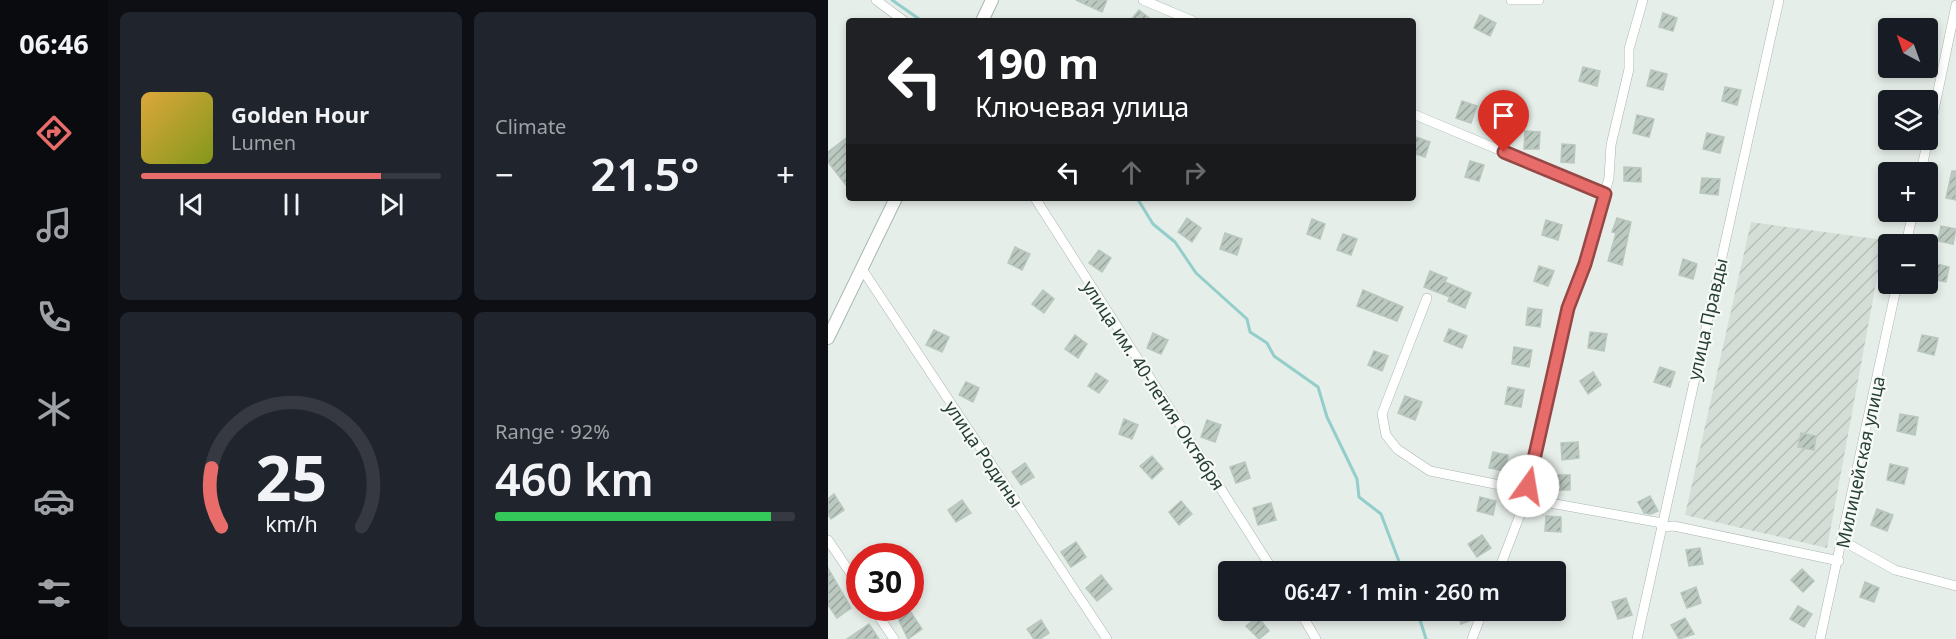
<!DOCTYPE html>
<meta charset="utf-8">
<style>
:root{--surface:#171b24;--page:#20242c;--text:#f1f3f6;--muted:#9ea1a6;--line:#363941;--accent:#e86d6a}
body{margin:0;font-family:"Noto Sans",sans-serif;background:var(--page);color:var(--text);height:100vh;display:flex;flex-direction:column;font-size:22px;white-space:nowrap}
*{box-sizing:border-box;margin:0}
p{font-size:20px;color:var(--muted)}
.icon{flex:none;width:33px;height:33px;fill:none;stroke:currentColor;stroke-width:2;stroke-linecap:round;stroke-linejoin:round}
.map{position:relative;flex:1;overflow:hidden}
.side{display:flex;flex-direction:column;gap:12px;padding:12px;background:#0d0f14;width:720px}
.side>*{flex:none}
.hud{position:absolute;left:18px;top:18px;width:570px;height:183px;border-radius:6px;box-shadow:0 3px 9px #0003;background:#202124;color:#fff;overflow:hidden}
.needle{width:39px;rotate:319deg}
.controls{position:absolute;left:1050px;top:18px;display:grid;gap:12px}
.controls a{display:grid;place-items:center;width:60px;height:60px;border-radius:6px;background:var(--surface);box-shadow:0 3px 9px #0003;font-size:30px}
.speed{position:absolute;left:18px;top:543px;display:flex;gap:12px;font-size:30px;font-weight:700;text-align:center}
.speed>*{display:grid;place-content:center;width:78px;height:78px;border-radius:50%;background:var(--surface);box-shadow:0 3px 9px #0003;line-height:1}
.speed .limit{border:9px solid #d22;background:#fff;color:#111}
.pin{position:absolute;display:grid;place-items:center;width:51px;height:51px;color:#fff;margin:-62px -26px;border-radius:50% 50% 50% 0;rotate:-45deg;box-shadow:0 0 6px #0007}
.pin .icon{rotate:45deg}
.me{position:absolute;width:66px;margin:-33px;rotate:13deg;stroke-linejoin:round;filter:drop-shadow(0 0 4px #0008)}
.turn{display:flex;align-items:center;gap:21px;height:126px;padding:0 30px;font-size:27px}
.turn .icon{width:78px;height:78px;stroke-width:2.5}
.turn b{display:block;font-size:42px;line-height:51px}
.lanes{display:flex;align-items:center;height:57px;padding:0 30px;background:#0003;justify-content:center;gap:30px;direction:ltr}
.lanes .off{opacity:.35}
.big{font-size:45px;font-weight:600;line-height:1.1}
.side .tile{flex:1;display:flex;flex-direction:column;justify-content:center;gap:9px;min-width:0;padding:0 21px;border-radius:9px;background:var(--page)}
.side .dial{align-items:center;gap:0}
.dial svg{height:156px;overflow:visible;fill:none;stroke:var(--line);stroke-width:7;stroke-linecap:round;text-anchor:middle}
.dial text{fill:var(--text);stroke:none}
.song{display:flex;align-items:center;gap:18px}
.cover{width:72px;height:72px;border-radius:9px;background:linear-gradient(135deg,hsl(40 70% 55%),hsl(70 70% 35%))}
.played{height:6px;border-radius:3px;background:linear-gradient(90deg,var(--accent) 80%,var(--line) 80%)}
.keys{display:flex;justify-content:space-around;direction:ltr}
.heat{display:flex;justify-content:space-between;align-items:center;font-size:33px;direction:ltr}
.charge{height:9px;border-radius:4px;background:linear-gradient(90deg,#34c759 92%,var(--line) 0)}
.side .tiles{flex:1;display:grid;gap:12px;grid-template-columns:repeat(2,1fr)}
.trip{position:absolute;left:390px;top:561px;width:348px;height:60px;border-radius:6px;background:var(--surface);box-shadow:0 3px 9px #0003;font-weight:600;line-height:60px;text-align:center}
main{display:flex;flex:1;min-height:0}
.tabs{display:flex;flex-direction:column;width:108px;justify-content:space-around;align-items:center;background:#090b0e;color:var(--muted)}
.tabs .icon{width:42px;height:42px}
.tabs .selected{color:var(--accent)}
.tabs b{font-size:27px;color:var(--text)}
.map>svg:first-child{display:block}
.industrial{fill:url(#industrial-furrows)}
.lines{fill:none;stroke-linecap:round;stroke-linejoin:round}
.stream{stroke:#93ceca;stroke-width:3}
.building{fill:url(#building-hatch);stroke:#b9c7be;stroke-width:1.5}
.street-casing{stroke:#a9b6af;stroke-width:10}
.secondary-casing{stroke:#a5b9ae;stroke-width:14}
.street{stroke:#fff;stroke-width:9}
.secondary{stroke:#fff;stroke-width:12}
.route-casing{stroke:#974745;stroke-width:15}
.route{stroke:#e86d6a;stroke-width:10}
.labels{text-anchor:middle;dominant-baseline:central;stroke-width:4.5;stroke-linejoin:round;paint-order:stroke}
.street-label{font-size:18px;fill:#263f33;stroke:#f7faf8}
</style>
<main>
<nav class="tabs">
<b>06:46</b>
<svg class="icon selected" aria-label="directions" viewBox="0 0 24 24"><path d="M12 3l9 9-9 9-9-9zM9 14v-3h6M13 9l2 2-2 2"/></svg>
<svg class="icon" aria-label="music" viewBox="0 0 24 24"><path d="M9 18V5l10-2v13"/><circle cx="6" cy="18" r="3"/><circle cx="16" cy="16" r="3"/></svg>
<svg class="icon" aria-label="phone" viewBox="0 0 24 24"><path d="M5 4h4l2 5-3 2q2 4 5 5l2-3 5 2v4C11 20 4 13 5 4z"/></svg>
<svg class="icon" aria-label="climate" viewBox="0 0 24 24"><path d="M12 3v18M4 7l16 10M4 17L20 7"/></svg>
<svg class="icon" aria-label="car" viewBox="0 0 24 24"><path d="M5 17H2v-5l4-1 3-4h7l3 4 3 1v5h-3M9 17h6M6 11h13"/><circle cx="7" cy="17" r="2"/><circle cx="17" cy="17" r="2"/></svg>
<svg class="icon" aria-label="filters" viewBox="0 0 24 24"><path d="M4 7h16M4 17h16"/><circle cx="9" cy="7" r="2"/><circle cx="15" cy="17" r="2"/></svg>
</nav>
<section class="side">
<div class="tiles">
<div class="tile">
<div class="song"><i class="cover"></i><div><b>Golden Hour</b><p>Lumen</p></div></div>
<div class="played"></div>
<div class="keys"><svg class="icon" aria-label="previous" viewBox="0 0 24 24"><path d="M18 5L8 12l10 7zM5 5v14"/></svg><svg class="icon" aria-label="pause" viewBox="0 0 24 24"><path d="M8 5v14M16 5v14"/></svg><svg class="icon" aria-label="next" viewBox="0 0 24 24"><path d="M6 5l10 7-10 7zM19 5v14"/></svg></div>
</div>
<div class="tile"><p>Climate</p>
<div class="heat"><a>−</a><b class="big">21.5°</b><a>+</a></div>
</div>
<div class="tile dial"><svg viewBox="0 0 100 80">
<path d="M14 69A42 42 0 1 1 86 69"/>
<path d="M14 69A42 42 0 0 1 9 39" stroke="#e86d6a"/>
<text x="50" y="56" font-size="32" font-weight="700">25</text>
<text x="50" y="72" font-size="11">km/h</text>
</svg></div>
<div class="tile"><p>Range · 92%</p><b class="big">460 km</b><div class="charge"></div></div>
</div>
</section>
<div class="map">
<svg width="1128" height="639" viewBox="0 0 1128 639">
<defs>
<pattern id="industrial-furrows" width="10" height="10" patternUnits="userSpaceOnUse" patternTransform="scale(1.5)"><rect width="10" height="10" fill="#d4ded7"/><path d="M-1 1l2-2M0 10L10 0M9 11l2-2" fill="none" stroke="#b6c0b9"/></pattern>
<pattern id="building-hatch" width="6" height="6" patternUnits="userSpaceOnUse" patternTransform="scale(1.5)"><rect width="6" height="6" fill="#bbc9c1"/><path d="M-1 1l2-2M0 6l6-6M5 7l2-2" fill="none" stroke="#98a59d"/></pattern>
</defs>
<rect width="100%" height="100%" fill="#e6eee9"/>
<polygon class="industrial" points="923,222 1056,240 999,548 857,515"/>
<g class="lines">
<g class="stream">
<polyline points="64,0 94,21"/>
<polyline points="309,198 325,224 347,242 368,273 419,319 422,332 439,343 446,356 490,387 499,417 529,479 531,497 553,514 575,572"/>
<polyline points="589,610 598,639"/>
</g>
</g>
<g class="building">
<polygon points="248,0 279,0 274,12"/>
<polygon points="311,10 325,21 302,21"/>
<polygon points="835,13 849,18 845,31 831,27"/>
<polygon points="652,15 668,23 662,36 646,28"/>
<polygon points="755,67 772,71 769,86 751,81"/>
<polygon points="823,70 839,74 835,90 819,86"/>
<polygon points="897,87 913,90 909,105 894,101"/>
<polygon points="634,101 649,106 643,123 628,118"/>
<polygon points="809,115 826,119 821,137 805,133"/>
<polygon points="661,118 679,120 677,137 659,134"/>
<polygon points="697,131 712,132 711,149 696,149"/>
<polygon points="879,133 896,137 892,153 875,149"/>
<polygon points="21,136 21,189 0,162 0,152"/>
<polygon points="585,136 602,142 597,157 585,153"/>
<polygon points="734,144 747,145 746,163 733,162"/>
<polygon points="642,161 656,165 651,181 637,177"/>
<polygon points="796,167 813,168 813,182 796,181"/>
<polygon points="1124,171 1128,171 1128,200 1118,198"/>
<polygon points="874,178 892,179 890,195 872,193"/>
<polygon points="359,218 373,228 364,242 350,232"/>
<polygon points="789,218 803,222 794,265 780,261 788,233 784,232"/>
<polygon points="484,219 497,224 492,239 479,234"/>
<polygon points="718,220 734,225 730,240 714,235"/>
<polygon points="1113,226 1128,229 1125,244 1110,241"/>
<polygon points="397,233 414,239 409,255 392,249"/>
<polygon points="515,234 529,239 523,255 509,250"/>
<polygon points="187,247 202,254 194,270 180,263"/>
<polygon points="271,250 283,258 274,272 261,263"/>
<polygon points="855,259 869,264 865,279 851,275"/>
<polygon points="1105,263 1121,267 1118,282 1102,279"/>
<polygon points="711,266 726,271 720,286 706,281"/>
<polygon points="602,271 619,278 617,282 643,293 637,308 620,301 622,297 596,287"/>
<polygon points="215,290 226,299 216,313 204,304"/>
<polygon points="535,290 575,307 569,321 529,306"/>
<polygon points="700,308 714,310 712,327 698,325"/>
<polygon points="621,329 639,336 634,348 616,341"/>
<polygon points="106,330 121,337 114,352 98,345"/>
<polygon points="762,332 779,334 776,351 760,348"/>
<polygon points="325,333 340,340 333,354 319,348"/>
<polygon points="247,335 259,344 250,358 237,349"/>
<polygon points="1094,335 1110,338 1106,355 1090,351"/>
<polygon points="686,347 704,350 701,367 684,364"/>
<polygon points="546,351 560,356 554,371 540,365"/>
<polygon points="832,367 847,372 842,387 826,382"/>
<polygon points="765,372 773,385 760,394 752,381"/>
<polygon points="268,373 280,381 271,393 260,386"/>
<polygon points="138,382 151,388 145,402 131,395"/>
<polygon points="680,387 696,390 693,407 677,404"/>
<polygon points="577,396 594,402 587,420 570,413"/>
<polygon points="1072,414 1090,417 1087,435 1069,431"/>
<polygon points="296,419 310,425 304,439 291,434"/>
<polygon points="379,420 393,425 387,442 373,437"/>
<polygon points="973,433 988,436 986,450 970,447"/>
<polygon points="750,442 751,458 734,460 733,443"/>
<polygon points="665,452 680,455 677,471 661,468"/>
<polygon points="324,456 335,469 324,479 312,466"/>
<polygon points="417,462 422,478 408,483 402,467"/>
<polygon points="197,463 206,477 193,485 184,472"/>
<polygon points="1062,464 1080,468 1076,484 1059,480"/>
<rect x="726" y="475" width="16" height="15"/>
<polygon points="6,494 16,510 3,519 0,514 0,499"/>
<polygon points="822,496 830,511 823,514 816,513 810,502"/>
<polygon points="652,497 668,501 665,515 649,511"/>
<polygon points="134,500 143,513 128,522 120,510"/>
<polygon points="353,501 364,514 351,525 341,512"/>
<polygon points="443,503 448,520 430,525 425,508"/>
<polygon points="1049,509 1065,515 1059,531 1043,525"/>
<polygon points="718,516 733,517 733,532 717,531"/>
<polygon points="654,535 663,548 649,557 640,544"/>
<polygon points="248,542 258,557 243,567 233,552"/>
<polygon points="872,548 875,564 861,566 858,550"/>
<polygon points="0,568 23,608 9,618 0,605"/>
<polygon points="974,569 986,581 975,592 963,580"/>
<polygon points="273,575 284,589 269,601 258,588"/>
<polygon points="1037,582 1051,588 1046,602 1032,597"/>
<polygon points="868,587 873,603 859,608 853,593"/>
<polygon points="798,598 804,615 790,619 784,602"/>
<polygon points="970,606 984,614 976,627 962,619"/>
<polygon points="65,608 80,608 94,629 80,639"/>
<polygon points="629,610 645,610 644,620 633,624"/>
<polygon points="430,617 441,631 431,639 418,626"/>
<polygon points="857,618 866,634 851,639 843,625"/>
<polygon points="213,620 221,633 212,639 206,639 199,629"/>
<polygon points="41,624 51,639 19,639"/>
</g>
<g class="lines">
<defs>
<g id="street">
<polyline points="48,0 76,21"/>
<polyline points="315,0 365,21"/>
<polyline points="683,0 711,0"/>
<polyline points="585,114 777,194"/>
<polyline points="1093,172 1128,5"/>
<polyline points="207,198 446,572"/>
<polyline points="1078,244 1085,212"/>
<polyline points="34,269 279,639"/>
<polyline points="599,298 554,414 558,435 569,449 602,471 682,487 695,507 705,500 834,523"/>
<polyline points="833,527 846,526 1011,561"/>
<polyline points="0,540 32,587"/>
<polyline points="1015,541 1067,570 1128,586"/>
<polyline points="670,572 695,507 740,308 757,263 781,178 783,145 801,69 801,49 815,0"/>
<polyline points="45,608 66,639"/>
<polyline points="471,610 488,639"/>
<polyline points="644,639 655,610"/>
<polyline points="809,639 951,0"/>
<polyline points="992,639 1069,284"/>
</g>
<g id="secondary">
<polyline points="154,21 164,0"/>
<polyline points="0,338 68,198"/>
</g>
</defs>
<use href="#street" class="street-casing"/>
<use href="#secondary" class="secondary-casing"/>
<use href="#street" class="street"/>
<use href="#secondary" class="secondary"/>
</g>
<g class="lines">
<defs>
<polyline id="route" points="676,152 777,194 757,264 740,308 700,486"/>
</defs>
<use href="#route" class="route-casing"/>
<use href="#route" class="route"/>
</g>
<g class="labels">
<g class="street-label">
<text transform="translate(879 319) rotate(-77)">улица Правды</text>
<text transform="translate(326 385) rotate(57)">улица им. 40-летия Октября</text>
<text transform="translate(156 454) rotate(56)">улица Родины</text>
<text transform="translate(1032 462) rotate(-78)">Милицейская улица</text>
</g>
</g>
</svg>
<div class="controls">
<a><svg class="needle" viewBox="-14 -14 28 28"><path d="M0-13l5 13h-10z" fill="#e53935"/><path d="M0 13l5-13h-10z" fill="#9ea1a6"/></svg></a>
<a><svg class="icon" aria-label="layers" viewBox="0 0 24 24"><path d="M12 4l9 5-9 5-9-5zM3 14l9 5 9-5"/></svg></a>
<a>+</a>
<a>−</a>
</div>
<div class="speed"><div class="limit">30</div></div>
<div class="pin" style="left:676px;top:152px;background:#d93025"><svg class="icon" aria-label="arrive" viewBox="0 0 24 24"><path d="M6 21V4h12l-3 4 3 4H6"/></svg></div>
<svg class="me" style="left:700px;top:486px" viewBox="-20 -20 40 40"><circle r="19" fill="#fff"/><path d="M0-13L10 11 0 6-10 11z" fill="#e86d6a"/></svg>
<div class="trip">06:47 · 1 min · 260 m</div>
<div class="hud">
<div class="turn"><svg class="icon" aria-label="left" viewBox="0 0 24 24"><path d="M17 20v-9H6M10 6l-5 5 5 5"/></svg><div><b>190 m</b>Ключевая улица</div></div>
<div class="lanes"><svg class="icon" aria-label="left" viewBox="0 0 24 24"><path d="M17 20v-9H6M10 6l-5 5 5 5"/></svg><svg class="icon off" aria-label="ahead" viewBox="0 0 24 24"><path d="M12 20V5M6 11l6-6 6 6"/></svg><svg class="icon off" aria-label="right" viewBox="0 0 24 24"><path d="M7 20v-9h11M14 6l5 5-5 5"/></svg></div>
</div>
</div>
</main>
